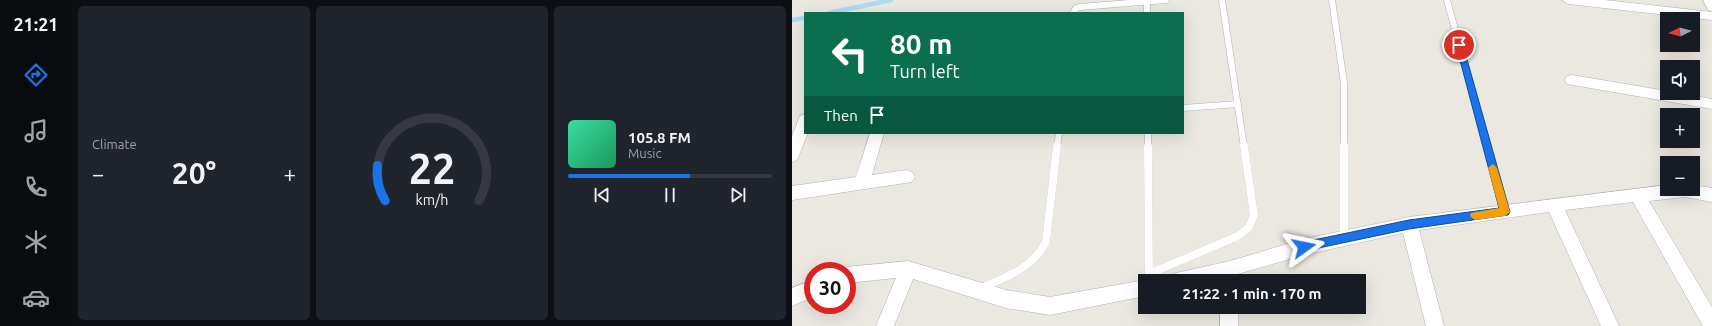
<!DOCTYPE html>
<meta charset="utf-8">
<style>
:root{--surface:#171b24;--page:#20242c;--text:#f1f3f6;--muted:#9ea1a6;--line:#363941;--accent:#1a73e8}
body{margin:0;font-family:Ubuntu,sans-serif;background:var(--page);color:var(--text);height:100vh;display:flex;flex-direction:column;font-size:15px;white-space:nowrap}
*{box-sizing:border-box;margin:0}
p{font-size:13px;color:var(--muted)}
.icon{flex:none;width:22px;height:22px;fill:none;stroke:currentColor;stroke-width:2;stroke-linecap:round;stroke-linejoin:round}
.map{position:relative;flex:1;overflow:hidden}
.side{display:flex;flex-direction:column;gap:6px;padding:6px;background:#0d0f14;width:720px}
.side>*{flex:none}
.banner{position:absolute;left:12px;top:12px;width:380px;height:122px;border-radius:0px;box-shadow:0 4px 16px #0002;background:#0b6e4f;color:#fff;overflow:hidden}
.needle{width:26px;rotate:264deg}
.fabs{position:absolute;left:868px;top:12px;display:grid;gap:8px}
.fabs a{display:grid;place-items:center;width:40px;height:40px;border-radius:0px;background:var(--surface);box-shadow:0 4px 16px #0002;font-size:20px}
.speed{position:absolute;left:12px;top:262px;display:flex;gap:8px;font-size:20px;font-weight:700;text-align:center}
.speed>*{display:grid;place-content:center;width:52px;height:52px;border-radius:50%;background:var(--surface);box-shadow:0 4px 16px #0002;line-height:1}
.speed .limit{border:6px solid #d22;background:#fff;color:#111}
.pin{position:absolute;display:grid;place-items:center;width:34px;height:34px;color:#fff;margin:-17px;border:2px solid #fff;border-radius:50%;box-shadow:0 1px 4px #0007}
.me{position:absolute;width:44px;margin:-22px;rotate:78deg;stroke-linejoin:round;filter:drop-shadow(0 0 3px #0008)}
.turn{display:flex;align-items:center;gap:14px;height:84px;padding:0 20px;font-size:18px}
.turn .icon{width:52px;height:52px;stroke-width:2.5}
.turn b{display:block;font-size:28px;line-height:34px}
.then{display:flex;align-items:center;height:38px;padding:0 20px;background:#0003;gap:8px;font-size:15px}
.big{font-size:30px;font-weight:700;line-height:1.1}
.side .card{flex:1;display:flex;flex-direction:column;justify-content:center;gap:6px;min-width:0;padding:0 14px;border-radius:6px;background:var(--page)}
.side .dial{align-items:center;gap:0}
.dial svg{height:104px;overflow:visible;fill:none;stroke:var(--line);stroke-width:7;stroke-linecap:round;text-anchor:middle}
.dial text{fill:var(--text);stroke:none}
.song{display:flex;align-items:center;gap:12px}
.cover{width:48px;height:48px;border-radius:6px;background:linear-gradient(135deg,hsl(160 70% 55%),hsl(150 70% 35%))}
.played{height:4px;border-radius:2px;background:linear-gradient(90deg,var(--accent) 60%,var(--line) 60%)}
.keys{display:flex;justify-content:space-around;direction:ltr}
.heat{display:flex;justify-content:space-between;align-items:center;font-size:22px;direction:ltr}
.side .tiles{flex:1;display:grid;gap:6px;grid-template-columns:repeat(3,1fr)}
.trip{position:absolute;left:346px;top:274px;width:228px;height:40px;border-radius:0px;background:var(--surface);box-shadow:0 4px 16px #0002;font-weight:700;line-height:40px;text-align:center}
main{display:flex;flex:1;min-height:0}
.tabs{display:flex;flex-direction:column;width:72px;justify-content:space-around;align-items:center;background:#090b0e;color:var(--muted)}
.tabs .icon{width:28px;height:28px}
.tabs .current{color:var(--accent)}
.tabs b{font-size:18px;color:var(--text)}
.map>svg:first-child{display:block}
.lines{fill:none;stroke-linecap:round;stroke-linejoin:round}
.stream{stroke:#a8ddf4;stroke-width:4.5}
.service-far1-casing{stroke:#afb2b5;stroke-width:7}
.service-casing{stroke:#afb2b5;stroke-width:8}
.minor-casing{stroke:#afb2b5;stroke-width:1}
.service-far1{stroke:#fff;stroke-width:6}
.service{stroke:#fff;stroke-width:8}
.minor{fill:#fff;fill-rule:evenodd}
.route{fill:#1a73e8;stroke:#114b97}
.slow{fill:#f59e0b}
</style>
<main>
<nav class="tabs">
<b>21:21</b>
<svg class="icon current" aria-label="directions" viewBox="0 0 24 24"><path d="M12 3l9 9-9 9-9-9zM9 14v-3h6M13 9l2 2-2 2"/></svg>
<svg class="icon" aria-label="music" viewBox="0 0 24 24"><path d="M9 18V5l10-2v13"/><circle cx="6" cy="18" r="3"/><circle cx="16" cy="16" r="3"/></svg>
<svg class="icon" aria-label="phone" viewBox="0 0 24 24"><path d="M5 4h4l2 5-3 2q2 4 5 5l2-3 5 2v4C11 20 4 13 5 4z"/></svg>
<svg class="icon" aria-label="climate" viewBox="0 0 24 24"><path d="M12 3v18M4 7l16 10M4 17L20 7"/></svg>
<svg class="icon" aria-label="car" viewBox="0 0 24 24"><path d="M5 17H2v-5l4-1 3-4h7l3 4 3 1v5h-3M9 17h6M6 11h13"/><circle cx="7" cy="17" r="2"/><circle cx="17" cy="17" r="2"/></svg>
</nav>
<section class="side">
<div class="tiles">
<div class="card"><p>Climate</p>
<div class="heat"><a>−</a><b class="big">20°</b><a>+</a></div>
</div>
<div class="card dial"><svg viewBox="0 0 100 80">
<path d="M14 69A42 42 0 1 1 86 69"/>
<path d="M14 69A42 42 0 0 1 8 42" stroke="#1a73e8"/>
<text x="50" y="56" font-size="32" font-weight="700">22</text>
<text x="50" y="72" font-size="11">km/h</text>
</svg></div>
<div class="card">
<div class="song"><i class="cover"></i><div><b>105.8 FM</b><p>Music</p></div></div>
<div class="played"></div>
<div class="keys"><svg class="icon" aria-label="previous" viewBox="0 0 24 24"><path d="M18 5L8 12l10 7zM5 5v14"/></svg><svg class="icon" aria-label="pause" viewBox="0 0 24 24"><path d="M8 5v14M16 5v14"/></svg><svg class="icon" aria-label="next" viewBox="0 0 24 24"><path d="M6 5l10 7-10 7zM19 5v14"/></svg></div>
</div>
</div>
</section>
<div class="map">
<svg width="920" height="326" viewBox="0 0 920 326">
<rect width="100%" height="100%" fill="#ebe7e1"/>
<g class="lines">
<g class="stream">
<polyline points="37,13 99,0"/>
<polyline points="0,20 13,18"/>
</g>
<defs>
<g id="service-far1">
<polyline points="430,0 452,147"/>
<polyline points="540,0 552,83 552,147"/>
<polyline points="655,0 695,147"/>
<polyline points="355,1 355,13"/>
<polyline points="281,13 284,8 288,7 374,0"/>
<polyline points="391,108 446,104"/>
<polyline points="356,133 356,147"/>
<polyline points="265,147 267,133"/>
</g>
<g id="service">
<polyline points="356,146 357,281"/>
<polyline points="552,146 552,238"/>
<polyline points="695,146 713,212"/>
<polyline points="357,274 446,236 457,227 462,215 452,146"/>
<path d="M189,288C214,277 241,268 254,242L265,146"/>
</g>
<g id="minor">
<polygon points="770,0 813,0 920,12 920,20 776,4"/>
<polygon points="911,0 920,0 920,11 916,10"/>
<polygon points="780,75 875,91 875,93 887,93 920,99 920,109 775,84 773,80 775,76"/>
<polygon points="13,114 13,133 16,133 5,160 0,162 0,136 8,116"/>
<polygon points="78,133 92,133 80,175 115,170 120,172 123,177 120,182 0,200 0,186 64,177"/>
<polygon points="875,185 875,189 901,189 901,185 920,188 920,202 893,197 857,201 920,307 920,326 911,326 841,202 773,210 827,326 809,326 757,212 627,230 652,326 634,326 611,233 512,255 421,281 375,281 378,275 384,273 438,261 512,239 617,217"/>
<polygon points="116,261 214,290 258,297 353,280 357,281 353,281 353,296 258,315 214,308 121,279 102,326 84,326 104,278 55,283 55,271 48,271 49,269 55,267"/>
<polygon points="21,280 21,297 0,306 0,288"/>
<rect x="428" y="307" width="18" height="19"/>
</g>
</defs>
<use href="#service-far1" class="service-far1-casing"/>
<use href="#service" class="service-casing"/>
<use href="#minor" class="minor-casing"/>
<use href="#service-far1" class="service-far1"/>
<use href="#service" class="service"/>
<use href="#minor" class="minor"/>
</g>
<polygon class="route" points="667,42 671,45 718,212 716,215 617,229 512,251 508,250 507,247 508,243 512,242 617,220 707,208 664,45"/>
<polygon class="slow" points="701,164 705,168 718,212 713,216 683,220 678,216 679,213 707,208 696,168"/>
</svg>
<div class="fabs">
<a><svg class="needle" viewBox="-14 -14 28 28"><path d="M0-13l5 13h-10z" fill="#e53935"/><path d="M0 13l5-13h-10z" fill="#9ea1a6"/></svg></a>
<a><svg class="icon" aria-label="sound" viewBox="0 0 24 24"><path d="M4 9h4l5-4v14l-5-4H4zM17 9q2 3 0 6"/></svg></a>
<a>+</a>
<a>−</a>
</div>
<div class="speed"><div class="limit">30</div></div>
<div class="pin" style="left:667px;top:45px;background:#d93025"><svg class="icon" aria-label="arrive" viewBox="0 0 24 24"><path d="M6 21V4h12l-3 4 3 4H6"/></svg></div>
<svg class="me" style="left:512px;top:247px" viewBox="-20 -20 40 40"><path d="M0-17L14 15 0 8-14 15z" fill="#1a73e8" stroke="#fff" stroke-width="4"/></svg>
<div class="trip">21:22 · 1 min · 170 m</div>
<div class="banner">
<div class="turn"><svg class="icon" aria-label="left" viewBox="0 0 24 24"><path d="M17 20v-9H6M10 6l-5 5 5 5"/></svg><div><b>80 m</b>Turn left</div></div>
<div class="then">Then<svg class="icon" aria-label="arrive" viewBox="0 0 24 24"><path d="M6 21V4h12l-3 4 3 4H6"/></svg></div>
</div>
</div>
</main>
